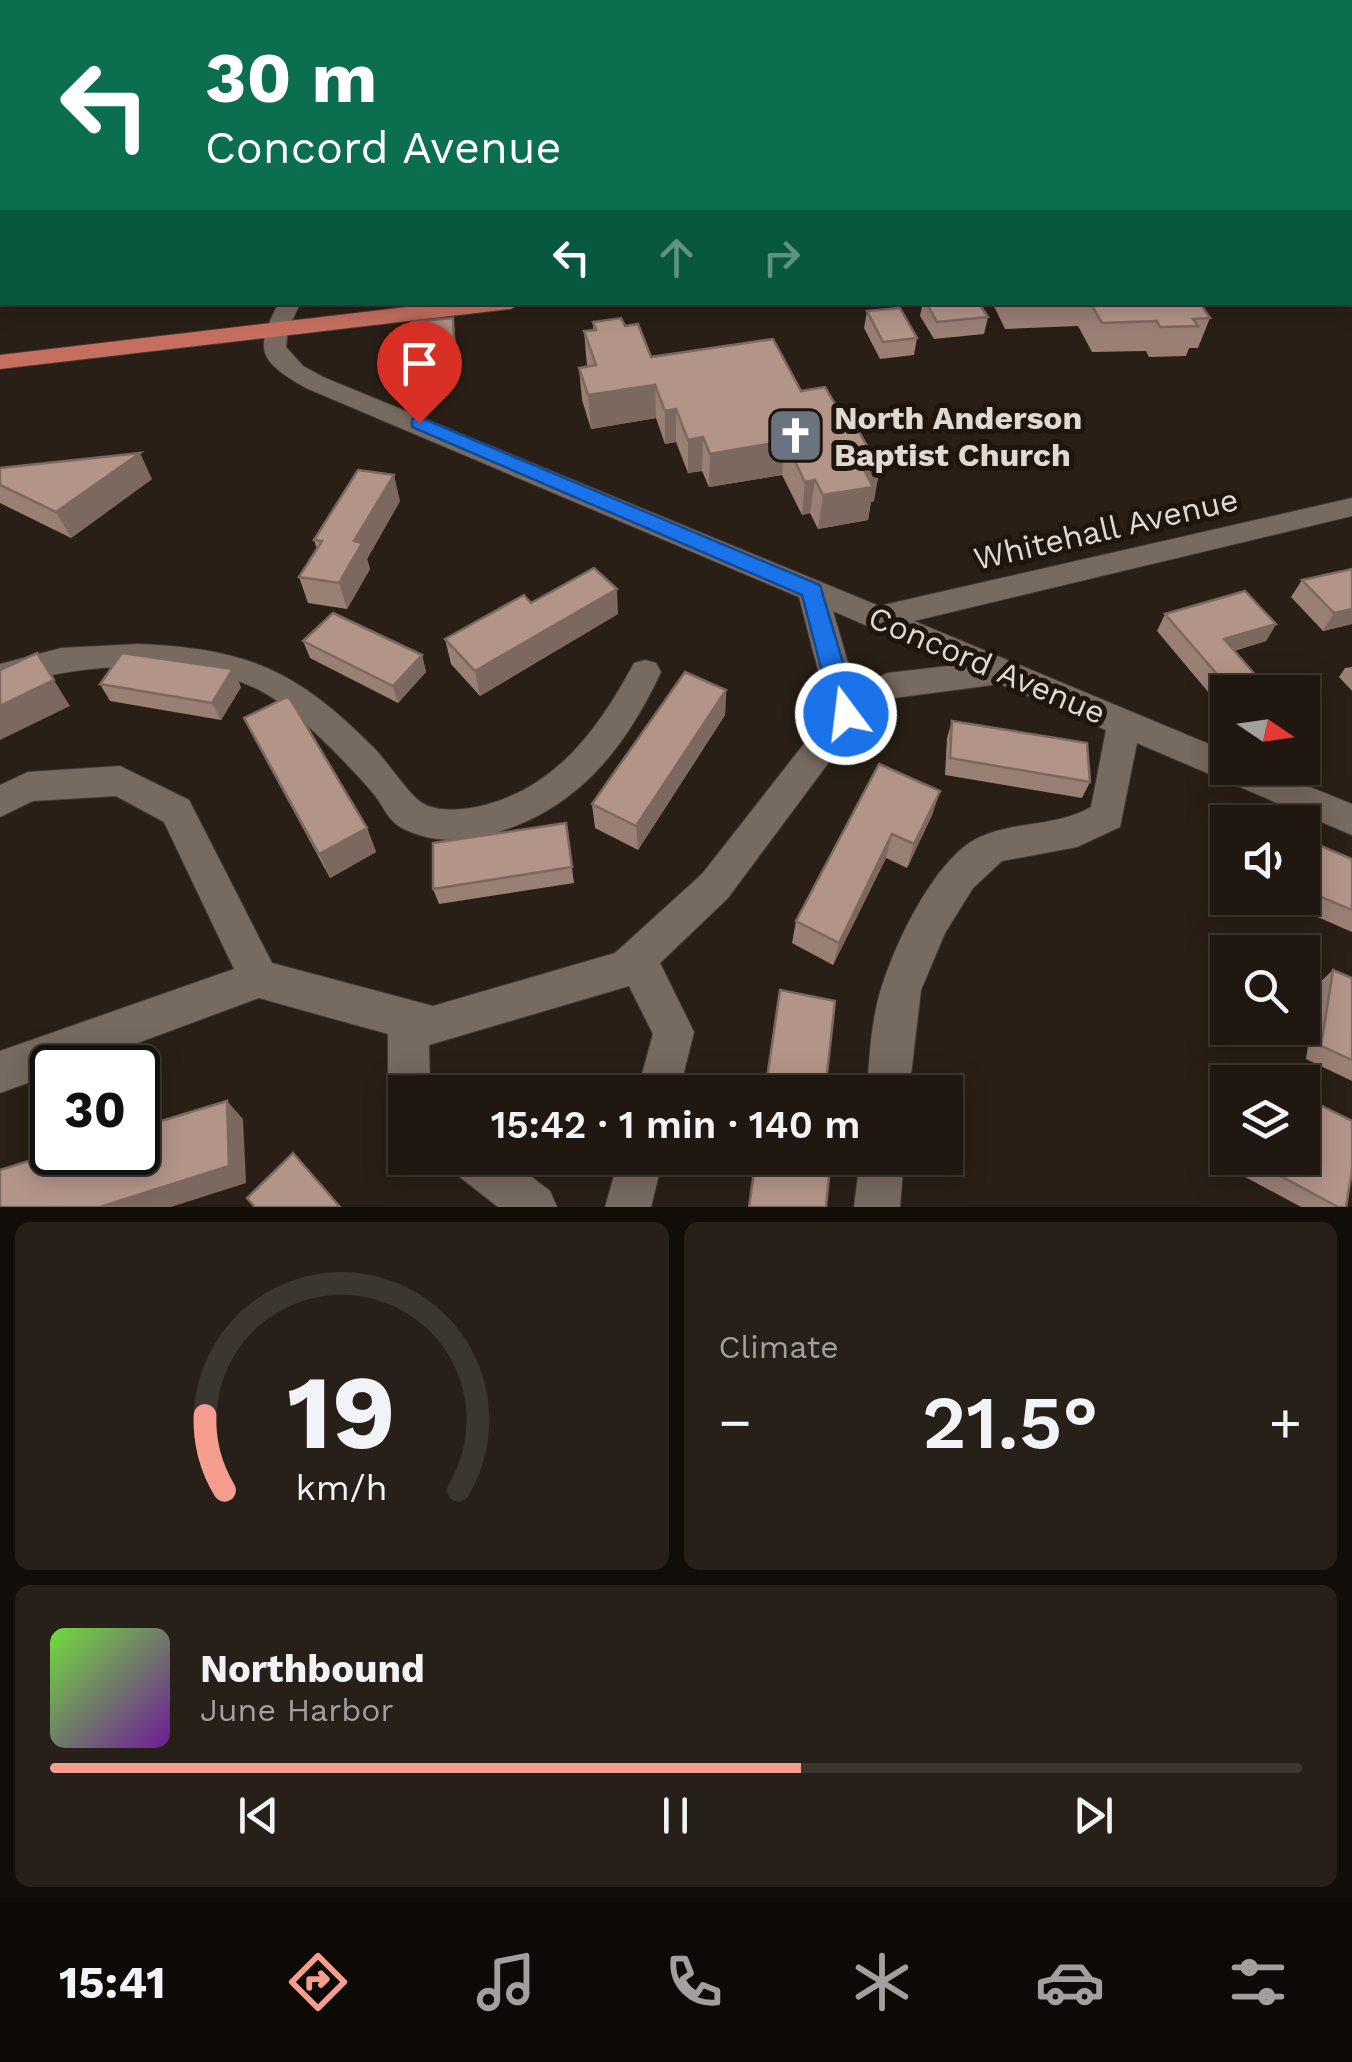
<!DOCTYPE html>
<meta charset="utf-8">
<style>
:root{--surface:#1f1710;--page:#272019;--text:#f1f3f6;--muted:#a19f9f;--line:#3c3630;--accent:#f59d8f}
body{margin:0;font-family:"Work Sans",sans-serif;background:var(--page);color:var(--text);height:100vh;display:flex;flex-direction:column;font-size:38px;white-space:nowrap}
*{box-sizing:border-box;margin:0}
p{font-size:32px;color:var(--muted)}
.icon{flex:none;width:55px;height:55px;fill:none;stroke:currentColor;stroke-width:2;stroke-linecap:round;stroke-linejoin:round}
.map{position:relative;height:1207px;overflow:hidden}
.side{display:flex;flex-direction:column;gap:15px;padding:15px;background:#110d09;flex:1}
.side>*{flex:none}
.top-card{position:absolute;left:0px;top:0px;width:1352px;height:305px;box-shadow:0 5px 25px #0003,0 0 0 2px var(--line);background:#0b6e4f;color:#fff;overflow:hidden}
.needle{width:65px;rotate:103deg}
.buttons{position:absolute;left:1210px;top:675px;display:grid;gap:20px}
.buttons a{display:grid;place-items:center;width:110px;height:110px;border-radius:0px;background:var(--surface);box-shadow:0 5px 25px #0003,0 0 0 2px var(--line);font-size:50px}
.speed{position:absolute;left:30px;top:1045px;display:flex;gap:20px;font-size:50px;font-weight:700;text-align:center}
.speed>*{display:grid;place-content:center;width:130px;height:130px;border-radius:50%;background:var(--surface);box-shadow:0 5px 25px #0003,0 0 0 2px var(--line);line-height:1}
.speed .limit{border:5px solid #111;border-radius:15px;background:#fff;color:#111}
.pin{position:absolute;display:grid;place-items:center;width:85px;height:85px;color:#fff;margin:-102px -42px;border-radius:50% 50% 50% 0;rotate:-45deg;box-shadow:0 0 10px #0007}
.pin .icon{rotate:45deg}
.me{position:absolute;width:110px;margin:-55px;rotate:345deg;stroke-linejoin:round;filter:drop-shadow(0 0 8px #0008)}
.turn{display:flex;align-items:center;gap:35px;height:210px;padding:0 40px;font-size:45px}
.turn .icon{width:130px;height:130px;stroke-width:2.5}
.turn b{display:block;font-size:70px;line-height:85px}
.lanes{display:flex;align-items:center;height:95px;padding:0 40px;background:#0003;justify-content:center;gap:50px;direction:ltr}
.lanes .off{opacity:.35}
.big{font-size:75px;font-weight:600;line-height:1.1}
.side .card{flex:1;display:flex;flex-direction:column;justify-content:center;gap:15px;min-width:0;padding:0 35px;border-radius:15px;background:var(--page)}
.side .dial{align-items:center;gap:0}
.dial svg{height:260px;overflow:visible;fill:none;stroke:var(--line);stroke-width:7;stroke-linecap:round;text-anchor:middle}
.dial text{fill:var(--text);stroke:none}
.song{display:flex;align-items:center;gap:30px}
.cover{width:120px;height:120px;border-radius:15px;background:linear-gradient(135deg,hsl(100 70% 55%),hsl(280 70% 35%))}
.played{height:10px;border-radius:5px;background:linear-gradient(90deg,var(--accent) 60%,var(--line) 60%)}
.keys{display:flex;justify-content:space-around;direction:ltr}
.heat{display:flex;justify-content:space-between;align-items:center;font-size:55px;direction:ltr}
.side .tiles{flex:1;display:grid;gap:15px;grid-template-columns:1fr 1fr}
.card:last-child{grid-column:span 2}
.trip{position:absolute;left:388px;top:1075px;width:575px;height:100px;border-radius:0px;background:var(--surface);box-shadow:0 5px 25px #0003,0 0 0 2px var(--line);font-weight:600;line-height:100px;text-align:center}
.tabs{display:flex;height:160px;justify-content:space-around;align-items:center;background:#0c0906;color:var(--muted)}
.tabs .icon{width:70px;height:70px}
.tabs .current{color:var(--accent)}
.tabs b{font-size:45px;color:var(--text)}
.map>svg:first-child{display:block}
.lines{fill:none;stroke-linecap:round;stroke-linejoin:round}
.minor-casing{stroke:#433a35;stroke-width:2}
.major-casing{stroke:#433a35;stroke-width:2}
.minor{fill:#776a60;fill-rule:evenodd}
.major{fill:#c66f60;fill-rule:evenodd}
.wall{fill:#9a7f75}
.shaded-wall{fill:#7d685f}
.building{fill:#b39488;stroke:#7d685f;stroke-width:2.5}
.route{fill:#1a73e8;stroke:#114b97;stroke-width:2.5}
.labels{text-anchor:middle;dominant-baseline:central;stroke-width:10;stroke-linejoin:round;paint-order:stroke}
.poi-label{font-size:32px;font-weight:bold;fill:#e0d9d3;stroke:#1f150d;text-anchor:start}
.street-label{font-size:32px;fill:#e0d9d3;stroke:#1f150d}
</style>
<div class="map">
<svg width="1352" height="1207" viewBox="0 0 1352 1207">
<rect width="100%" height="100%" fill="#291f16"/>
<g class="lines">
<defs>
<g id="minor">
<polygon points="2,0 25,0 26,2 3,2"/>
<rect x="309" y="0" width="14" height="2"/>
<polygon points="709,0 724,0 725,2 710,2"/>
<polygon points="1175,0 1190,0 1191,2 1176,2"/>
<path d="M279,302H301L288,329L286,347L303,366L323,377L879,606L1352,498V516L914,621L1228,752V768H1263L1352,804V835L1137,743L1120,827L1077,847L1002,861L973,888L945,933L921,990L909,1092H867C869,1065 870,1036 876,1009C886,960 930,865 974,840C1011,820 1055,828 1091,807L1106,730L1000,684L894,698L858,723L728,898L660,963L694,1032L679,1092H637L653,1034L629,986L429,1045L430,1092H405V1112L394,1107L388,1092V1034L259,998L70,1068H52V1074L0,1093V1051L234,969L164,822L116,796L33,801L0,817V785L28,772L120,766L189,800L272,963L433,1006L615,953L702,874L829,712L799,597L306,388C258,360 254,351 279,302ZM833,611L957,665L887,673L856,690Z"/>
<path d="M139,644C249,649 296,670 374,748C388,762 410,797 424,804C439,812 460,810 476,807C554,791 599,729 634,663L645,660L656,663L661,672C625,749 576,811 491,834C460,842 431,843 402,828C387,820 384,806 373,793C360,778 346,763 332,749C310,728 288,705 261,691C189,653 75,664 0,688V664L61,648Z"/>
<polygon points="450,1158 507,1158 550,1191 557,1207 498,1207 456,1174"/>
<polygon points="619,1158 663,1158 651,1207 605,1207"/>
<polygon points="860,1158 904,1158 900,1207 854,1207"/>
</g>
<g id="major">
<rect x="1350" y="170" width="2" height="12"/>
<polygon points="449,302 522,302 511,309 0,369 0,355"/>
</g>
</defs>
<use href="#minor" class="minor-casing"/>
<use href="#major" class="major-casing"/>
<use href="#minor" class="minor"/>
<use href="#major" class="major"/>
</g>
<g class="wall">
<polygon points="361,0 567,0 568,2 361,2"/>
<polygon points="1352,228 1352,289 1350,288 1350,229"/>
<polygon points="923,302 978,302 988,317 984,334 934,339 920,316"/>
<polygon points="992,302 1199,302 1210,318 1198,348 1189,348 1186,356 1149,357 1146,351 1092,352 1078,326 1005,329"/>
<polygon points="867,311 917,338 914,355 880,359 864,328"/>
<polygon points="453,318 455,335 457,361 416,365 412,348"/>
<polygon points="593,322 625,326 651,357 801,391 874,501 871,502 868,520 818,529 810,513 802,515 782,475 709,487 702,471 688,473 676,442 665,444 656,418 591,429 582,400 579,368 587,366 584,331 593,330"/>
<polygon points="0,468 152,479 71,538 0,503"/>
<polygon points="400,501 367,559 370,569 347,609 308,603 299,577 317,549 314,540"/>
<polygon points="1302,580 1352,624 1323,631 1291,597"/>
<polygon points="531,603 618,614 480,696 451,664 445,639"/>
<polygon points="1165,614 1276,624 1266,641 1234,651 1259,679 1219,705 1157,631"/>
<polygon points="303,641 422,655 426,672 398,703 310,658"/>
<polygon points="1352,667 1352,691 1339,677 1345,668"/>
<polygon points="100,684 241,687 221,720 110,701"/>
<polygon points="726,690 725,715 638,850 595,828 592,804"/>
<polygon points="244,718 367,828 376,852 330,878 256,742"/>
<polygon points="952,721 1090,782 1082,798 945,775 947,738"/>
<polygon points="940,791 932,815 907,868 886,858 833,965 792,943 796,921"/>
<polygon points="566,823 574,883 439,904 433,889"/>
<polygon points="1302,838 1352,859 1352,932 1274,898 1302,898"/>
<polygon points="1333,970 1352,978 1352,1081 1306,1059 1318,984"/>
<polygon points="1240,1158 1302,1158 1346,1207 1301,1207 1236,1172"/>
</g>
<g class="shaded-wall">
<polygon points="453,318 455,335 457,361 454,344"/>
<polygon points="655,385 656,418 591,429 588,395"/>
<polygon points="676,409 676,442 665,444 665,411"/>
<polygon points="703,437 702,471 688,473 688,440"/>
<polygon points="785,441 782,475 709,487 710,454"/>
<polygon points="140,453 152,479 71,538 56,512"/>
<polygon points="880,468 874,501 871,502 868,520 818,529 823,495 864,470"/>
<polygon points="394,475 400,501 367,559 370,569 347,609 339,583 354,541"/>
<polygon points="815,480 810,513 802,515 805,482"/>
<polygon points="617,589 618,614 480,696 475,671"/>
<polygon points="1352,609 1352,624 1323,631 1334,613"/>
<polygon points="1276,624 1266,641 1214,657 1224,639"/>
<polygon points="37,653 70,706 0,740 0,706"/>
<polygon points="422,655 426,672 398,703 393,686"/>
<polygon points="233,669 241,687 221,720 212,703"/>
<polygon points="1259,679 1250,692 1228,692 1228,702 1219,705 1229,688"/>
<polygon points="726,690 725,715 638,850 636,826"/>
<polygon points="940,791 932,815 907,868 914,844"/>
<polygon points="367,828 376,852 330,878 319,854"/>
<polygon points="892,834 886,858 833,965 839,943"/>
<polygon points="227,1101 243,1119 246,1183 171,1207 100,1207"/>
</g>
<g class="building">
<polygon points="361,0 402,0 361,2"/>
<polygon points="471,0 567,0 568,2 471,2"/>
<polygon points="1352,228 1352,260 1350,258 1350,229"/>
<polygon points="926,302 978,302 988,317 937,322"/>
<polygon points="1090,302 1199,302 1210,318 1193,319 1198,326 1160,327 1157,321 1102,323"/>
<polygon points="900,308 917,338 883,342 867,311"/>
<polygon points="453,318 454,344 412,348 412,322"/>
<polygon points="621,318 625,326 638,324 651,357 773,339 801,391 825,387 838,409 845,408 880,468 864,470 873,487 823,495 815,480 805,482 785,441 710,454 703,437 688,440 676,409 665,411 655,385 588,395 579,368 596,365 584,331 596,330 593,322"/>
<polygon points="140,453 56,512 0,485 0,468"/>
<polygon points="358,470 394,475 354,541 362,543 339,583 299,577 322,541 314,540"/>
<polygon points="594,568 617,589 475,671 445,639 524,595 531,603"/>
<polygon points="1352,569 1352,609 1334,613 1302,580"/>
<polygon points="1245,591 1276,624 1224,639 1259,679 1229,688 1165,614"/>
<polygon points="333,613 422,655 393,686 303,641"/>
<polygon points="37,653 54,680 0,706 0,670"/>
<polygon points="122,653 233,669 212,703 100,684"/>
<polygon points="685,672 726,690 636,826 592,804"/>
<polygon points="287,697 291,700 367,828 319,854 244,718"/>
<polygon points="952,721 1087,743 1090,782 950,758"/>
<polygon points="879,764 940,791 914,844 892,834 839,943 796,921"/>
<polygon points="566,823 572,867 433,889 433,843"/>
<polygon points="1302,838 1352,859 1352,910 1302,889"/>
<polygon points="1333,970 1352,978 1352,1060 1321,1046"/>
<polygon points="780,990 835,1001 827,1074 840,1076 838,1092 765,1092"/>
<polygon points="1302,1096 1352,1121 1352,1170 1346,1207 1338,1207 1251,1160 1251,1158 1302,1158"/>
<polygon points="227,1101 229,1166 100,1207 0,1207 0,1170 57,1152 138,1152 138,1128"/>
<polygon points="293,1153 340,1207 255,1207 247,1198"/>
<polygon points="756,1158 831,1158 826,1207 749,1207"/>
</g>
<polygon class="route" points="419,417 820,585 858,714 854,721 837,721 833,714 802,595 412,427 412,419"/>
<defs>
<symbol id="church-square" viewBox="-11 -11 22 22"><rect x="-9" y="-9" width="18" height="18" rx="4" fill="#6b7280" stroke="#1f150d"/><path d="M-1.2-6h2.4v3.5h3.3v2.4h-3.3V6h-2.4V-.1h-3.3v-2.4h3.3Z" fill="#fff"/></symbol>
</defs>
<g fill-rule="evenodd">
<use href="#church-square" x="764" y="404" width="63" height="63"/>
</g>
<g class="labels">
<g class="poi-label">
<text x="834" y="418">North Anderson<tspan x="834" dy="37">Baptist Church</tspan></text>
</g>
<g class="street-label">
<text transform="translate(1106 529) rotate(-13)">Whitehall Avenue</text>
<text transform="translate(987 665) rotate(23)">Concord Avenue</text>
</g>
</g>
</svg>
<div class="buttons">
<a><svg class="needle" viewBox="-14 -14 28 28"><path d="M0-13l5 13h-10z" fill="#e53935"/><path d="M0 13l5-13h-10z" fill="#a19f9f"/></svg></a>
<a><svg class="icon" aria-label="sound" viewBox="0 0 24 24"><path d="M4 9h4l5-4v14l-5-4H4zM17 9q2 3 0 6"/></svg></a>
<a><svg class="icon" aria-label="search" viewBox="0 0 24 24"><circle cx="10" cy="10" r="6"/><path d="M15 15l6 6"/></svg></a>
<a><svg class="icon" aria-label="layers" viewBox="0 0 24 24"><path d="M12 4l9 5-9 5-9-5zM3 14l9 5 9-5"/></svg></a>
</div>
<div class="speed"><div class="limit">30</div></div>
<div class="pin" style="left:419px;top:423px;background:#d93025"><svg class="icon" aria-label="arrive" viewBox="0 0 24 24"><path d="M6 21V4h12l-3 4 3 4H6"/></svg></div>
<svg class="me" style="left:846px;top:714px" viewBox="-20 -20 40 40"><circle r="17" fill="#1a73e8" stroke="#fff" stroke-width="3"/><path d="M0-11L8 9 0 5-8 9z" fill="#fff"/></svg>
<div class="trip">15:42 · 1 min · 140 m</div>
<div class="top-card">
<div class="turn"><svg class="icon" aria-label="left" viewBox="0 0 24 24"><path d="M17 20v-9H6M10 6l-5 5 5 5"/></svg><div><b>30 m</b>Concord Avenue</div></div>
<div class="lanes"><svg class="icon" aria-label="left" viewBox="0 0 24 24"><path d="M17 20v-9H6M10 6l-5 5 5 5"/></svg><svg class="icon off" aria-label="ahead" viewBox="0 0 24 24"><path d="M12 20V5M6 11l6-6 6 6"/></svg><svg class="icon off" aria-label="right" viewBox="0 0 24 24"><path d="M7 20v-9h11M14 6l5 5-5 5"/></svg></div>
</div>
</div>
<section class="side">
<div class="tiles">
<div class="card dial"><svg viewBox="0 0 100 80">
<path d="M14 69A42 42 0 1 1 86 69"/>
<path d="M14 69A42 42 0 0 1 8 46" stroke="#f59d8f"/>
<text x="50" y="56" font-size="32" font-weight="700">19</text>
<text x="50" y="72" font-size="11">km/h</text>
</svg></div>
<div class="card"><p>Climate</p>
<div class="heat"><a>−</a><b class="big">21.5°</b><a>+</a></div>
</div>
<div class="card">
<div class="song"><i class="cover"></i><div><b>Northbound</b><p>June Harbor</p></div></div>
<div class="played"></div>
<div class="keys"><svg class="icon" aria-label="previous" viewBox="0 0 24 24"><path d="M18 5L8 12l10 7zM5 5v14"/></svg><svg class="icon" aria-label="pause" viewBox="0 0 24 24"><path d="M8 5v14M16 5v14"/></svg><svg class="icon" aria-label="next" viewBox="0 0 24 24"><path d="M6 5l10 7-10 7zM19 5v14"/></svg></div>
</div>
</div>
</section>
<nav class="tabs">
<b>15:41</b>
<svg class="icon current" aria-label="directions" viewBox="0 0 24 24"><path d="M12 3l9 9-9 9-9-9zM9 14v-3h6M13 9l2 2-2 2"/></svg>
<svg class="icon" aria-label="music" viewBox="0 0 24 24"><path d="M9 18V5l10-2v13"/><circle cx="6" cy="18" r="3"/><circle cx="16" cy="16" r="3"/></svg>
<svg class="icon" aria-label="phone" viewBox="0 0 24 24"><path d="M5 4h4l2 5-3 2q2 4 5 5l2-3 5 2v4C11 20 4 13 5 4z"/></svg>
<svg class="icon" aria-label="climate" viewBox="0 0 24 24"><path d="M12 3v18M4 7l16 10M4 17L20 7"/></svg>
<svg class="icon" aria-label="car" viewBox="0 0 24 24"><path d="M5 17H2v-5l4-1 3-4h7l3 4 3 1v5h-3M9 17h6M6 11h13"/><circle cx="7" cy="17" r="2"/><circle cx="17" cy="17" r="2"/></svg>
<svg class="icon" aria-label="filters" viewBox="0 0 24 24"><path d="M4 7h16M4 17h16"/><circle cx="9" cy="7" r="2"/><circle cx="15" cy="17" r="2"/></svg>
</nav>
